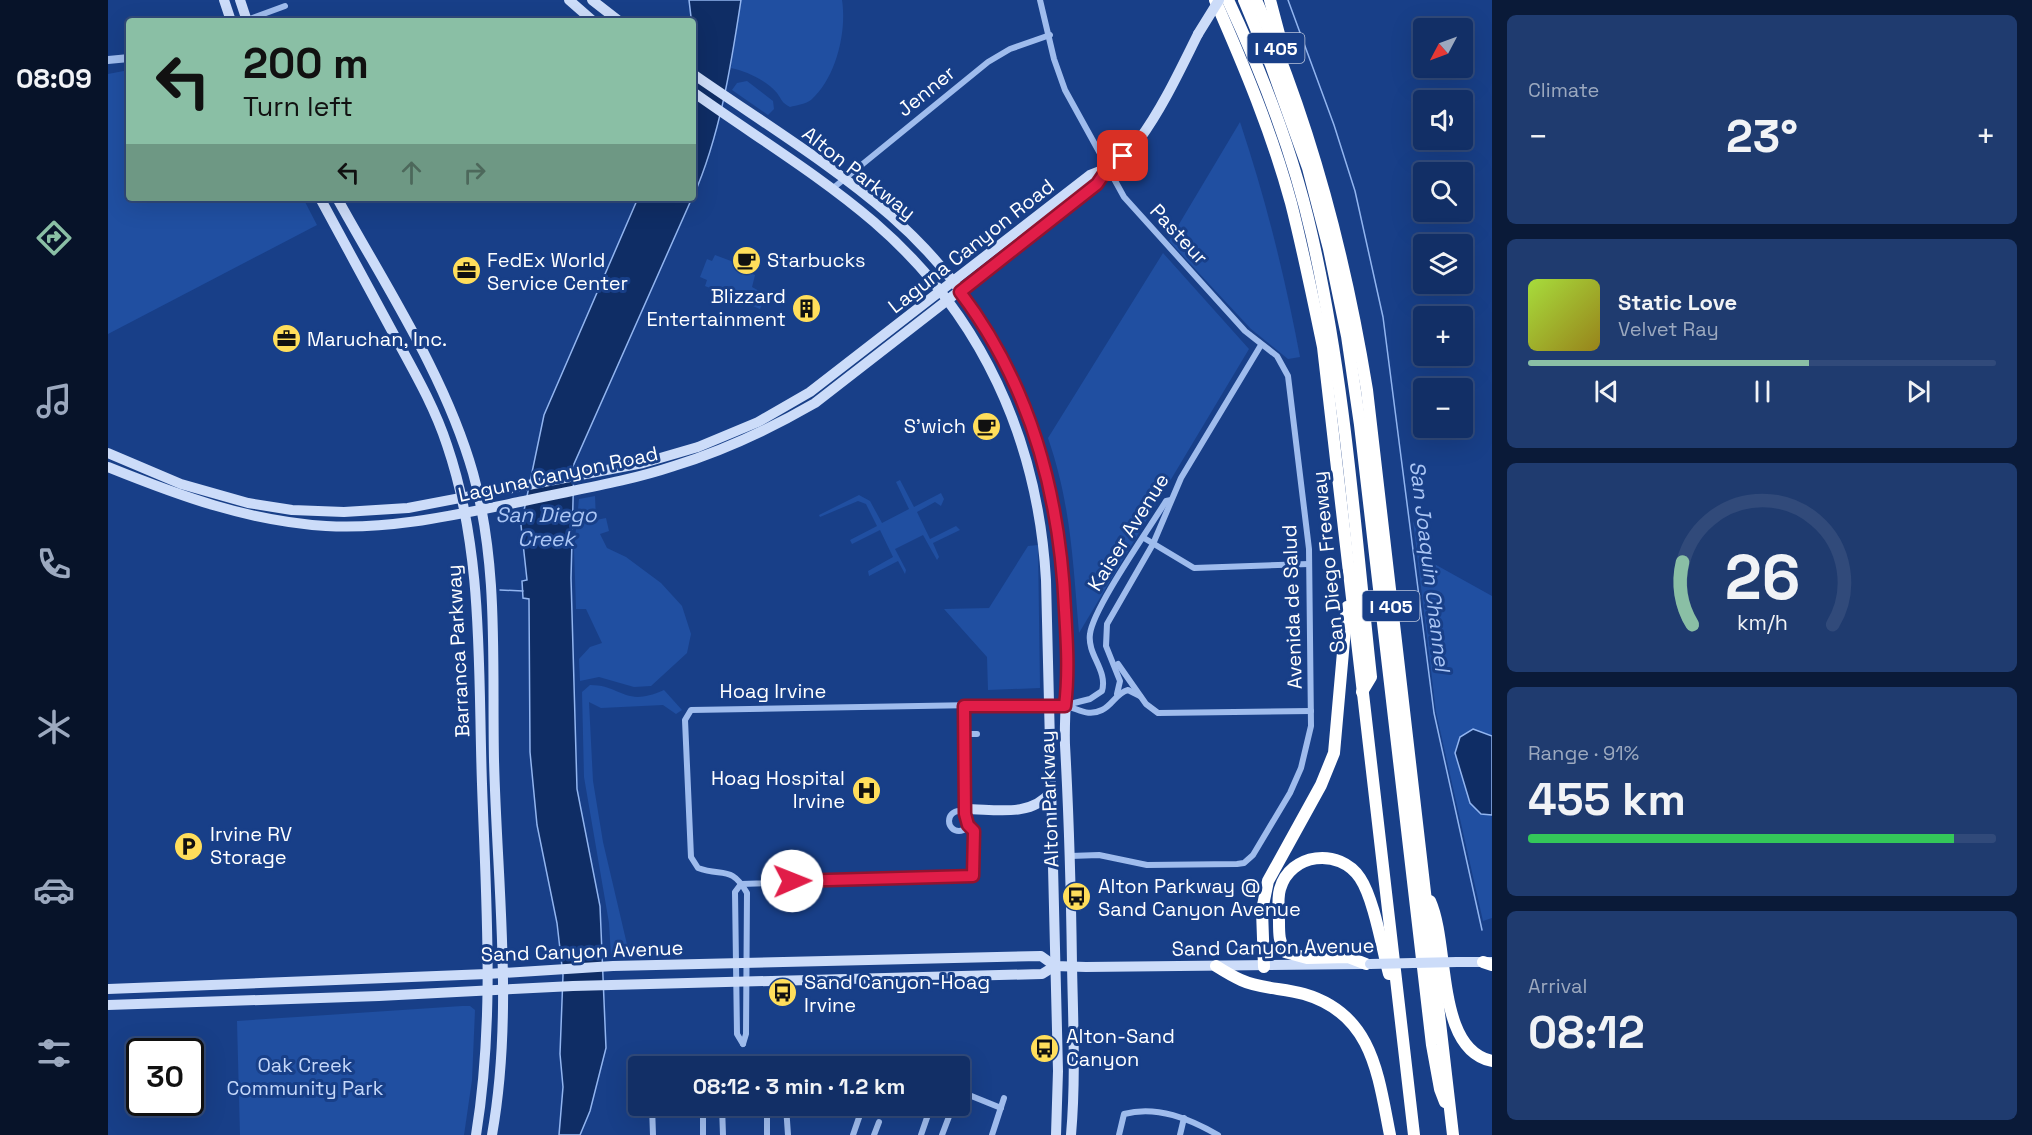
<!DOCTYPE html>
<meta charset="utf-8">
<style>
:root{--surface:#122f66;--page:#1f3b6f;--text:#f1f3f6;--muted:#9ca9bf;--line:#314a7a;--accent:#8abfa5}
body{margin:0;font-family:"Space Grotesk",sans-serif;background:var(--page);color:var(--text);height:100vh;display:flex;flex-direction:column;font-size:22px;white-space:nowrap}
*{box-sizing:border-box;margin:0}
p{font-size:20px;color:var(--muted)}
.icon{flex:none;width:33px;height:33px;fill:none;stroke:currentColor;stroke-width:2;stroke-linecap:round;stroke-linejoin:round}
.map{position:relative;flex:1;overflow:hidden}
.side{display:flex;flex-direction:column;gap:15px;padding:15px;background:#0a1a38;width:540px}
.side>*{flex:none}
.top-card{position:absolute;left:18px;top:18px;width:570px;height:183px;border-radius:6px;box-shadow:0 6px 24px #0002,0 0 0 2px var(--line);background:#8abfa5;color:#111;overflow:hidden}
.needle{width:39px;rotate:229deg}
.buttons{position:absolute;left:1305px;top:18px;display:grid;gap:12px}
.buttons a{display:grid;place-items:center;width:60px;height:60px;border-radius:6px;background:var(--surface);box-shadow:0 6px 24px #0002,0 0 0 2px var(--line);font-size:30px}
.speed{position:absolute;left:18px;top:1038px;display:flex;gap:12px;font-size:30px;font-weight:700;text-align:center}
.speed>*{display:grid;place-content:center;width:78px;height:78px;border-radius:50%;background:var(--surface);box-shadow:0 6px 24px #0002,0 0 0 2px var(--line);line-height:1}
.speed .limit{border:3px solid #111;border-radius:9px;background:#fff;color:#111}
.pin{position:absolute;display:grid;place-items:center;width:51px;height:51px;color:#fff;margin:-26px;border-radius:12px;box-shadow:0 3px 9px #0006}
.me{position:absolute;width:66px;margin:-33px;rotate:89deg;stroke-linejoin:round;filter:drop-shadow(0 0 4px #0008)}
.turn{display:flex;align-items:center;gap:21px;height:126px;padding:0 18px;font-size:27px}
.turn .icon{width:78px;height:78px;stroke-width:2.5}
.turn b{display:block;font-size:42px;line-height:51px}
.lanes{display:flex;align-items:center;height:57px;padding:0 18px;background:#0003;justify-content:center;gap:30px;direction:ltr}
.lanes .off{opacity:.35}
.big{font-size:45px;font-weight:700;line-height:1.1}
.side .card{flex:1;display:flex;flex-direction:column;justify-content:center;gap:9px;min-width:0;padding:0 21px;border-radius:9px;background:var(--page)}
.side .dial{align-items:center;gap:0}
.dial svg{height:156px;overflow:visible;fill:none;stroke:var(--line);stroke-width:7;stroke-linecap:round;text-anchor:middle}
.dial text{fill:var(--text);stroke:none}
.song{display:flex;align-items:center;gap:18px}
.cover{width:72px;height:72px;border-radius:9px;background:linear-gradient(135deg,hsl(80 70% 55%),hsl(50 70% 35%))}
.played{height:6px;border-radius:3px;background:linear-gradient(90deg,var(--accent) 60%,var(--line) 60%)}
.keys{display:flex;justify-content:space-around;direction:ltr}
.heat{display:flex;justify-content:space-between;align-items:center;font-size:33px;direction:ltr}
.charge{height:9px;border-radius:4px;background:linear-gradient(90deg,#34c759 91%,var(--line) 0)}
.trip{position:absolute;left:520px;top:1056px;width:342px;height:60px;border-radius:6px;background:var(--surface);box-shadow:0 6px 24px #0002,0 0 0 2px var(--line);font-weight:700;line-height:60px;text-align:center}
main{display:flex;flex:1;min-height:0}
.tab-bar{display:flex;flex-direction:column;width:108px;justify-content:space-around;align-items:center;background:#071329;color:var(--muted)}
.tab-bar .icon{width:42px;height:42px}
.tab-bar .current{color:var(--accent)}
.tab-bar b{font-size:27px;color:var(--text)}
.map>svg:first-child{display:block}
.green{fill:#204fa1}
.water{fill:#0f2d65;stroke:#92b5f0;stroke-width:1.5}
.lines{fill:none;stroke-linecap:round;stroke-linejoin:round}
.stream{stroke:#92b5f0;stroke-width:1.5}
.minor{stroke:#9fbced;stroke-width:6}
.tertiary{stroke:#9fbced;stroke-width:8}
.secondary{stroke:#ccdcf9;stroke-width:10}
.motorway{stroke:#fff;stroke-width:12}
.secondary-bridge{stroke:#ccdcf9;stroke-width:10}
.route-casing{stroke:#92132f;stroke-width:15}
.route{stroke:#e11d48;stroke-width:10}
.labels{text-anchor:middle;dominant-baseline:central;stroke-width:6;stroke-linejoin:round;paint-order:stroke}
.shield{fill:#183f88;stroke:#bac5db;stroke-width:1.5}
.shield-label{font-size:18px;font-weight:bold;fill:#fff}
.street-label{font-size:20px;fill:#fff;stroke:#183f88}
.poi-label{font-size:20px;fill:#fff;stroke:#183f88;text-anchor:start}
.park-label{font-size:20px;fill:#c5d8fa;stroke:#183f88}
.water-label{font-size:21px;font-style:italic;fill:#abc6f5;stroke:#183f88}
</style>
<main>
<nav class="tab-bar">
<b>08:09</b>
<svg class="icon current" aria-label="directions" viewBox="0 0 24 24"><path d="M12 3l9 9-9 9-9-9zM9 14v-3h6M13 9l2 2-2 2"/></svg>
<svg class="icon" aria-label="music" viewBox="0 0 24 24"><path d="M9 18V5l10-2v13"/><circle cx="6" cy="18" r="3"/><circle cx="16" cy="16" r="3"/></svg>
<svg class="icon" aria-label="phone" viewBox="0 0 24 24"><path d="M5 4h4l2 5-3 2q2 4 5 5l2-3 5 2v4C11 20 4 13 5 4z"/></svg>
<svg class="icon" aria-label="climate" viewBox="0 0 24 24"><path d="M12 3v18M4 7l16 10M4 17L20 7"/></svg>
<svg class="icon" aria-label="car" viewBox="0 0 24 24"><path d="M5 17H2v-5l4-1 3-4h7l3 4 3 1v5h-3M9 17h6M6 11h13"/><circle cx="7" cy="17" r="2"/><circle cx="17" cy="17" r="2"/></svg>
<svg class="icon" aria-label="filters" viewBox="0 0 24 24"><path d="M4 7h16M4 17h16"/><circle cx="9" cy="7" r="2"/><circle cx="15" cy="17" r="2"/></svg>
</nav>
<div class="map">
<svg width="1384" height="1135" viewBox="0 0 1384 1135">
<rect width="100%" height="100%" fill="#183f88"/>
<g class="green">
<path d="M633,0H734C739,32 728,78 703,100C698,104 689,105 682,107C674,103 674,100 669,93C658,80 638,71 623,68Z"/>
<polygon points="21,70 21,198 195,198 209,225 0,334 0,74"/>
<polygon points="639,81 665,101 666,109 660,115 624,90 629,83"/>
<path d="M1132,122C1158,200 1177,277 1192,357L1180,359L1143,329L1061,241Z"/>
<path d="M1055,253L1141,349L971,633C965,563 963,504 940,438Z"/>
<polygon points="607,255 631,264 631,268 647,275 644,287 658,295 652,309 597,286 599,280 592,277 599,259 604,261"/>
<polygon points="792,480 806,507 833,493 836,499 833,506 827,502 809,512 822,539 848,526 852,530 825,543 831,557 829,560 815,535 787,549 798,570 797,574 790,561 761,576 760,571 785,557 772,530 744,544 742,540 769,526 758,504 750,501 712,517 711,515 751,495 762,501 774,523 801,509 788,482"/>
<polygon points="487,496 488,520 498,518 501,531 492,534 499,548 518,557 553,583 574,606 583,634 579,653 543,686 526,687 491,677 472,681 471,659 482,647 494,643 478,609 468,609 466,549 471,499"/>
<polygon points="1305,521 1321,561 1384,596 1384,918 1375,921 1328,712"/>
<polygon points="930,545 932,688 880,690 879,657 836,609 881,608 920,546"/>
<path d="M482,685C514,685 516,708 556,690L574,710L568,714L555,705L493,708L481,702L485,781L495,842L521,953L503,956L501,923L476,777L474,692Z"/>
<polygon points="354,1006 362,1006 367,1010 364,1080 356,1135 132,1135 129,1021"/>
</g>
<g class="water">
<path d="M581,0H633C623,66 612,136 585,197V34Z"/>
<polygon points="530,198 584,198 466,464 463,578 469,789 492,906 498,1048 482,1111 472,1135 451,1135 455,1087 452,1054 455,975 449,923 429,825 422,752 421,599 415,598 414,581 419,580 413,525 436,415"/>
<polygon points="1365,729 1384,736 1384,815 1373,814 1362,803 1347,753 1352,737"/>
</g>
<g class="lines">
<g class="stream">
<polyline points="1180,0 1226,125 1247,191 1275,317 1326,713 1374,930"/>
<polyline points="392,590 415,591"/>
</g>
<g class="minor">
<polyline points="932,0 946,59 957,90 1016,197 1137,331 1169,356 1180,376 1201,549 1203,726 1193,768 1182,793 1145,855 1136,863 1129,864 1039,865 991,855 962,856"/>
<polyline points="139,20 177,6"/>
<polyline points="724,189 880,62 902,49 942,35"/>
<polyline points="1036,538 1086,568 1201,564"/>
<polyline points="1010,664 1038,704 1050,713 1203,711"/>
<polyline points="1009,694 1012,681 998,646 999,624 1045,544 1073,478 1153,345"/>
<path d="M958,705L982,699L994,691C1000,670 979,655 982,634C985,608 1041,529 1058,501L1063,500"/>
<polyline points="856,706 857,810"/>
<polyline points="856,734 869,734"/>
<circle cx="851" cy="821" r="10"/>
<polyline points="633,884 865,876 866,831 860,825"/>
<polyline points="633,884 627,892 629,1034 635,1044"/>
<path d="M635,1044L638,1034L639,893C623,865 615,877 590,868L583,857L577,720L583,710L929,704C938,704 949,704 958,706C971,709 980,717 994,710C1005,705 1008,693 1020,690L1032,696"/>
<polyline points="852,1095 856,1093 893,1108"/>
<polyline points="544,1106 545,1135"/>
<polyline points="595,1106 595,1135"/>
<polyline points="614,1106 615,1135"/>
<polyline points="678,1106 680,1135"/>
<polyline points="659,1135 659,1106"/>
<polyline points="745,1135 755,1106"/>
<polyline points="766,1135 771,1122"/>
<polyline points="813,1135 823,1106"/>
<polyline points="834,1135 845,1106"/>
<polyline points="884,1135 896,1098"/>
<path d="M1011,1135L1016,1114C1049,1105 1082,1119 1110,1135"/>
<polyline points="1072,1135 1076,1118"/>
</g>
<polyline class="tertiary" points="0,60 21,58"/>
<g class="secondary">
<polyline points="116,0 123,21"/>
<polyline points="132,0 139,21"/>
<polyline points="461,0 485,21"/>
<polyline points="484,0 511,21"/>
<path d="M585,74C651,120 722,163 783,216C889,308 945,442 956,581C958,607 960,634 960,660C959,689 956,717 957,745C961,818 963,891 964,964C965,1021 968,1078 963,1135"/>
<path d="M585,92C645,135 710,174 766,222C874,315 930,440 938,580L950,1071L948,1135"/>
<path d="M212,198C236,242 260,287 284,331C304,368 326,405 339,445C376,553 370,672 374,784C378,901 387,1019 368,1135"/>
<path d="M229,198C278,287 337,375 365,473C391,566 384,665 386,760C389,885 406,1011 384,1135"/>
<polyline points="0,453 73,484 140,503 184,510 236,512 300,508 535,463 590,447 650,422 702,392 982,175 1000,168"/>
<path d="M0,467C72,496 140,521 218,526C284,530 351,514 416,501C466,490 518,482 566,466C615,451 662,429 707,403L989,184C1001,167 1018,156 1031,140C1055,107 1072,70 1090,34"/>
<path d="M857,809C887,809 922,818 943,792"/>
<polyline points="1349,962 1384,962"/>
<polyline points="0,989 379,974 505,966 933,956 947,966 978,967 1256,964"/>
<polyline points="0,1005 271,996 465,986 934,974 947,966"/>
</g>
<g class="motorway">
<path d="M1107,0C1136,66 1164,133 1183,203C1195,250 1205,299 1215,347L1306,1135"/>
<path d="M1120,0C1155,75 1186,155 1204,236C1237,381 1247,530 1263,677L1254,692"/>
<polyline points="1136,0 1163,65 1200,168 1221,249 1239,336 1252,425 1324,1045 1332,1089 1337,1102"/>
<path d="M1148,0C1203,125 1237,255 1259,390L1345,1135"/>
<polyline points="1162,0 1175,49"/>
<path d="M1322,901C1342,945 1327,1049 1384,1061"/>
<polyline points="1375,962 1384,965"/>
<path d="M1258,964L1240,957L1199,958L1177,952C1171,943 1171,933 1171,922C1171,911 1169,899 1172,889C1182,853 1231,847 1252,878C1266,899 1274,948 1281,974"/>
<path d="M1108,966C1116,971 1124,976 1133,980C1152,989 1176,988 1196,994C1265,1014 1270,1075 1282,1135"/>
<polyline points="1156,967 1154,910 1160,881 1213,785 1226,753 1239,607"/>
</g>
<g class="secondary-bridge">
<polyline points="1090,34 1111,0"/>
<polyline points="1262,964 1349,962"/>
</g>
</g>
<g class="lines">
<defs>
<path id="route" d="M684,881L865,876L866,831L860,825L857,814L856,706H957C961,674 959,642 957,610C952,495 922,384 852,292L989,184L1000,168L1015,156"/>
</defs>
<use href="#route" class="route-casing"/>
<use href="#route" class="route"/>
</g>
<defs>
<symbol id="cafe-disc" viewBox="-11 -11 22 22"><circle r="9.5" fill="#ffde5b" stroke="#183f88"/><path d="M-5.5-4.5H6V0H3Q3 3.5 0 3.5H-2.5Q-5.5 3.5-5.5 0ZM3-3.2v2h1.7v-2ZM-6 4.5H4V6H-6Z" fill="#111"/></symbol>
<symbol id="office-disc" viewBox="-11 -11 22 22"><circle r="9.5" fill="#ffde5b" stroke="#183f88"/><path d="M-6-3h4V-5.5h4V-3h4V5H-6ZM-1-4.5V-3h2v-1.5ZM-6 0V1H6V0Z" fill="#111"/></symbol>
<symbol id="building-disc" viewBox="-11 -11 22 22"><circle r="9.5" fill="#ffde5b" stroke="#183f88"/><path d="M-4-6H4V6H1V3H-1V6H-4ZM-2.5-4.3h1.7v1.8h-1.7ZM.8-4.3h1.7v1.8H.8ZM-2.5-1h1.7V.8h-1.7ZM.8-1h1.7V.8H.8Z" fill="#111"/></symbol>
<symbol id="hospital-disc" viewBox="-11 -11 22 22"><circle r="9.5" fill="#ffde5b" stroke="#183f88"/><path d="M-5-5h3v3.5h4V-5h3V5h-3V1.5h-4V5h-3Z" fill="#111"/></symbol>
<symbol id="parking-disc" viewBox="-11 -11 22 22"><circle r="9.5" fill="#ffde5b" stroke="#183f88"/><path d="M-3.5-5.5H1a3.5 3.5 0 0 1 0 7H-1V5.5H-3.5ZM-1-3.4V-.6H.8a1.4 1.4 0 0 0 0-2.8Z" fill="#111"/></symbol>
<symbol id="bus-disc" viewBox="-11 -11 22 22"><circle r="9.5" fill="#ffde5b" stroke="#183f88"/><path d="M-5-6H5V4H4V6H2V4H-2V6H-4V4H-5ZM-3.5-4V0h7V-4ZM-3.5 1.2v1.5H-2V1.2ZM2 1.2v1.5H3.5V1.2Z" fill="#111"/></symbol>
</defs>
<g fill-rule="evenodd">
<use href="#cafe-disc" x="622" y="244" width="33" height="33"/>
<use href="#office-disc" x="342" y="254" width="33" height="33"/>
<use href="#building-disc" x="682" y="292" width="33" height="33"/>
<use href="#office-disc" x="162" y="322" width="33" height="33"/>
<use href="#cafe-disc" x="862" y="410" width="33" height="33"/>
<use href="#hospital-disc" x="742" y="774" width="33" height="33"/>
<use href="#parking-disc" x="64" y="830" width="33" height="33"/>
<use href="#bus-disc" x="952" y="880" width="33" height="33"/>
<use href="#bus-disc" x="658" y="976" width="33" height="33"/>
<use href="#bus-disc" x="920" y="1032" width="33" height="33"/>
</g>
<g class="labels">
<g class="shield">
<rect x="1139.5" y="33" width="57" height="30" rx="4.5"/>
<rect x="1254.5" y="591" width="57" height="30" rx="4.5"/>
</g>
<g class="shield-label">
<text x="1168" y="48">I 405</text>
<text x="1283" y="606">I 405</text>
</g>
<g class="street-label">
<text transform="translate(818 91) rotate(-39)">Jenner</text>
<text transform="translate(751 173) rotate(38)">Alton Parkway</text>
<text transform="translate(1071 234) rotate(47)">Pasteur</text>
<text transform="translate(863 246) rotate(-38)">Laguna Canyon Road</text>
<text transform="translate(450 474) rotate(-12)">Laguna Canyon Road</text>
<text transform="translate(1020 532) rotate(-58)">Kaiser Avenue</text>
<text transform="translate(1220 562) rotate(-96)">San Diego Freeway</text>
<text transform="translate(1184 607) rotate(-92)">Avenida de Salud</text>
<text transform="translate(350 651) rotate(-93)">Barranca Parkway</text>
<text x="665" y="691">Hoag Irvine</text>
<text transform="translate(941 799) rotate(-92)">Alton Parkway</text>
<text transform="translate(1165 947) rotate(-1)">Sand Canyon Avenue</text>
<text transform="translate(474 951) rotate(-2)">Sand Canyon Avenue</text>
</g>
<g class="poi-label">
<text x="379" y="260">FedEx World<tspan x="379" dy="23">Service Center</tspan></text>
<text x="659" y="260">Starbucks</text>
<text x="678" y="296" text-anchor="end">Blizzard<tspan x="678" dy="23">Entertainment</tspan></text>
<text x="199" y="339">Maruchan, Inc.</text>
<text x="858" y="426" text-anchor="end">S'wich</text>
<text x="737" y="778" text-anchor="end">Hoag Hospital<tspan x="737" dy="23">Irvine</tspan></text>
<text x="102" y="834">Irvine RV<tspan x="102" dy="23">Storage</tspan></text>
<text x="990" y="886">Alton Parkway @<tspan x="990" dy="23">Sand Canyon Avenue</tspan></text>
<text x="696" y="982">Sand Canyon-Hoag<tspan x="696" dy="23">Irvine</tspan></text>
<text x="958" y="1036">Alton-Sand<tspan x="958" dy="23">Canyon</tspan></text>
</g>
<g class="park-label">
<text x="197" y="1065">Oak Creek<tspan x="197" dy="23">Community Park</tspan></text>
</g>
<g class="water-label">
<text x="438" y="514">San Diego<tspan x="438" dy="24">Creek</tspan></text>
<text transform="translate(1322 566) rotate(83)">San Joaquin Channel</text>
</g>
</g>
</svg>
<div class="buttons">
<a><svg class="needle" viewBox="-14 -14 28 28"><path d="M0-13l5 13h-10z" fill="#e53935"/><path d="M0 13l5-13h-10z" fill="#9ca9bf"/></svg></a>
<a><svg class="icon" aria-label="sound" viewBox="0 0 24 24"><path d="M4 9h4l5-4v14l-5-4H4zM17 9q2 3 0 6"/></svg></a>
<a><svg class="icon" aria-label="search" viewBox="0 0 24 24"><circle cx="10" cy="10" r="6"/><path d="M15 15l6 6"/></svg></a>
<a><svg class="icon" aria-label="layers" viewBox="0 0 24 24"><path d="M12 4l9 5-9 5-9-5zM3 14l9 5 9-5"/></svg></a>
<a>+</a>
<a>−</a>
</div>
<div class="speed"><div class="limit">30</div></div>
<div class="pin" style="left:1015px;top:156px;background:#d93025"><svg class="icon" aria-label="arrive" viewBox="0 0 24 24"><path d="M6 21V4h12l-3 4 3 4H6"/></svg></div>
<svg class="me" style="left:684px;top:881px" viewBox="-20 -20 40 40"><circle r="19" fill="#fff"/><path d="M0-13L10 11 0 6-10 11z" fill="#e11d48"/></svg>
<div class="trip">08:12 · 3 min · 1.2 km</div>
<div class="top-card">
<div class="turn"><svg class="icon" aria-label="left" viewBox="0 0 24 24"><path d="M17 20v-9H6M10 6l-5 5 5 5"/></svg><div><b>200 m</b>Turn left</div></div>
<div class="lanes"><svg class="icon" aria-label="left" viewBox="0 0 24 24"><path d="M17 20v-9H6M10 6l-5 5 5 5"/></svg><svg class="icon off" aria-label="ahead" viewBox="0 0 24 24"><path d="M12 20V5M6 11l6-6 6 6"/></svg><svg class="icon off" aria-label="right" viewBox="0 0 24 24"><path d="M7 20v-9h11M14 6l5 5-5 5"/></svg></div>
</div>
</div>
<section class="side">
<div class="card"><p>Climate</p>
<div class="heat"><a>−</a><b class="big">23°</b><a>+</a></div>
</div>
<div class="card">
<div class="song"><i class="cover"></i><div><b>Static Love</b><p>Velvet Ray</p></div></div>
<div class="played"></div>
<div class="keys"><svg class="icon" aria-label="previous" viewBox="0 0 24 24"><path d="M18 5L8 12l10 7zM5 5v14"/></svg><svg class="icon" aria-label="pause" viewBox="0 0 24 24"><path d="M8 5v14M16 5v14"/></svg><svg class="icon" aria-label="next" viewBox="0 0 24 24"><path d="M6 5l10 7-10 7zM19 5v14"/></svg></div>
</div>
<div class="card dial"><svg viewBox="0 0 100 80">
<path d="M14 69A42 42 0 1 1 86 69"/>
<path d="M14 69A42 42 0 0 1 9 37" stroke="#8abfa5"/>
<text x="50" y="56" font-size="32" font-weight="700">26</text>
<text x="50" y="72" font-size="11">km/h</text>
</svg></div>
<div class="card"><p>Range · 91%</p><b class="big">455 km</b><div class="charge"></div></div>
<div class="card"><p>Arrival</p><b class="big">08:12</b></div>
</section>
</main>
